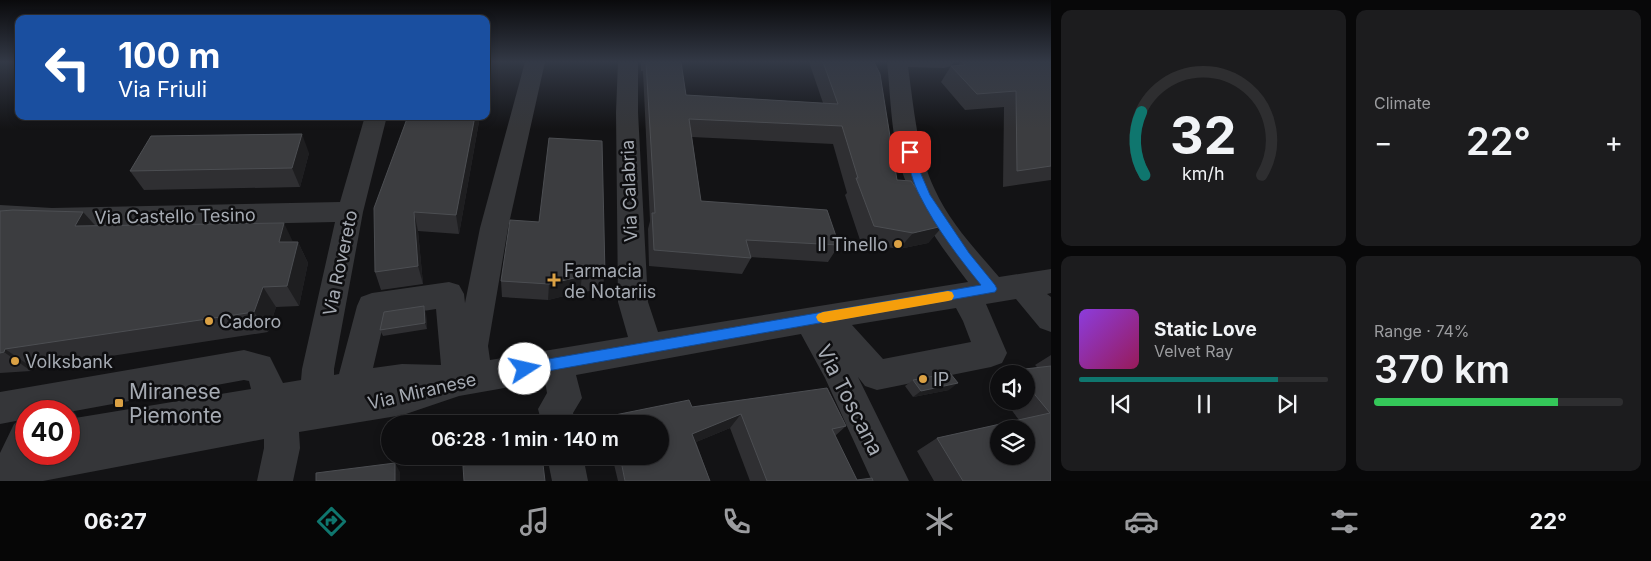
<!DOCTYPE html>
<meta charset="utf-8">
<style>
:root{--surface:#0e0e10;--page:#1c1c1e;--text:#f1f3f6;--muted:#9b9c9f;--line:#2e2e30;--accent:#0f766e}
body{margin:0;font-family:Inter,sans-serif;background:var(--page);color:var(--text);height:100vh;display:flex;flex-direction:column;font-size:19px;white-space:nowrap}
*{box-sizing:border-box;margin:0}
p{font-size:16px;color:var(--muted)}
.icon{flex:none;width:28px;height:28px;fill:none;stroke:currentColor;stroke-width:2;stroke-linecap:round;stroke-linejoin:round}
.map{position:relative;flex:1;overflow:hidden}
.sheet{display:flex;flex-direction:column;gap:10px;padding:10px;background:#080809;width:600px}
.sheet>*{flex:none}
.hud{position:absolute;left:15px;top:15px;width:475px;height:105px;border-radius:10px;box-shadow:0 2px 8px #0003,0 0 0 1px var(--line);background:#1a4fa0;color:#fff;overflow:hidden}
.fabs{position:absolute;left:990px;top:365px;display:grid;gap:10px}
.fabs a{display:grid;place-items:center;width:45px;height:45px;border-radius:50%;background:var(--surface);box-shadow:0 2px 8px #0003,0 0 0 1px var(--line);font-size:25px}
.speed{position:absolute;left:15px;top:400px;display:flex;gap:10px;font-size:25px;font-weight:700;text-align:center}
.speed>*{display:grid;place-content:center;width:65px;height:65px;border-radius:50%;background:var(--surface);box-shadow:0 2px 8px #0003,0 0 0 1px var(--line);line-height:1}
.speed .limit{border:8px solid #d22;background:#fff;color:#111}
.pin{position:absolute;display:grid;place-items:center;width:42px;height:42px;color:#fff;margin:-21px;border-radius:10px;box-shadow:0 2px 8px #0006}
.me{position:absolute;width:55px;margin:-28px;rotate:80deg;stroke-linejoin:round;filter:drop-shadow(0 0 4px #0008)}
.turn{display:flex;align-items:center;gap:18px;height:105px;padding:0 20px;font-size:22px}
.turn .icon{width:65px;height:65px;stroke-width:2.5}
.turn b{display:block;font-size:35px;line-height:42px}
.big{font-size:38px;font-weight:600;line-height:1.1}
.sheet .tile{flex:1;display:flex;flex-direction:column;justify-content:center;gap:8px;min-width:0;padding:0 18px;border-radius:10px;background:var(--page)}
.sheet .dial{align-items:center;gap:0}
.dial svg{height:130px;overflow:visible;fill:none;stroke:var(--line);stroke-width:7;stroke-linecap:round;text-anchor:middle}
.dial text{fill:var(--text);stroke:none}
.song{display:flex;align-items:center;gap:15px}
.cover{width:60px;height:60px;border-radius:8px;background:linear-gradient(135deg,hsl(270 70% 55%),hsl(330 70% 35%))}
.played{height:5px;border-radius:2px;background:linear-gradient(90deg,var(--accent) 80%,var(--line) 80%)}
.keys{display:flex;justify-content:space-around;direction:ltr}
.heat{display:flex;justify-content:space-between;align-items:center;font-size:28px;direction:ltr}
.charge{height:8px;border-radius:4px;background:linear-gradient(90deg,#34c759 74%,var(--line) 0)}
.sheet .tiles{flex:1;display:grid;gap:10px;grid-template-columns:repeat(2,1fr)}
.trip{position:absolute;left:381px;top:415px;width:288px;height:50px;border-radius:25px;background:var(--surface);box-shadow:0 2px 8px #0003,0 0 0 1px var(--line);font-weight:600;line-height:50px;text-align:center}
.dock{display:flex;height:80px;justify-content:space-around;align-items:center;background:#060606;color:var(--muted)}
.dock .icon{width:35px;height:35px}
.dock .active{color:var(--accent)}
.dock b{font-size:22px;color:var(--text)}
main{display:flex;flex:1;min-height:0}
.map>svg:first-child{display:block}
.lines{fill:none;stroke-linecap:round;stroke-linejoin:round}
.minor{fill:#353639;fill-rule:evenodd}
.wall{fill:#2f2f32}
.shaded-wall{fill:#1e1e20}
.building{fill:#3c3d40;stroke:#4c4e52;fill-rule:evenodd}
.route{fill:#1a73e8;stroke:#114b97}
.slow{fill:#f59e0b}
.poi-dot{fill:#dba144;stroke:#0e0e10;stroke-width:2}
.labels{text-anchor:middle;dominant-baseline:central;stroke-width:5;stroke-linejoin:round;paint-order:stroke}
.street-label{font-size:18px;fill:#a6abb3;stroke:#0e0e10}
.poi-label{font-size:18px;fill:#a6abb3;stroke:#0e0e10;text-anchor:start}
.near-poi-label{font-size:21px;fill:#a6abb3;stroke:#0e0e10;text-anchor:start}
.near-street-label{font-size:21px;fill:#a6abb3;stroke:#0e0e10}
</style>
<main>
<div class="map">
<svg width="1051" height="481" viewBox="0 0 1051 481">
<rect width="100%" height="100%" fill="#131315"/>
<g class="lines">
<g class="minor">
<path d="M525,62H545L508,228L488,346L490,360L628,337L618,302L616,112L618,62H638V112L648,302L658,332L968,282C943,249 918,216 904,177C891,140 891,100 887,62H954L951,66L944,68L908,67C914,108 917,152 935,190C950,223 976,250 999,277L1051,269V293L1047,294L1051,297V332L1040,328L1016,299L986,304L1007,353L1002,363L991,367L877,390L865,386L858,377L909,481H872L825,378L801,334L576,375L582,398L573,413L576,424H542L538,409L547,393L545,381L459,396L403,415L299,432L300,448L293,481H257L264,448V439L43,481H0V453L14,424L21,420L0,424V392L244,350L270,357L283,383L301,380L302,369L335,222L52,228L0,225V205L52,208L340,202L365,116H387L363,212L334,369V375L339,374L357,306L361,297L372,293L449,282L459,285L464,294L465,303L480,228ZM956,308L963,321L971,342L883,359L852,325ZM436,309L441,365L402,364L373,368L385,317ZM244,380L249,381L251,389L69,419V454H26V411L69,412Z"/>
<polygon points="547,456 583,456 588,481 552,481"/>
</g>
</g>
<g class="wall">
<polygon points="641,62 681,62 686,95 823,103 809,62 874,62 897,180 943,226 928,243 899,249 861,243 845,195 847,193 833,144 692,137 701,201 839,245 828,262 750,257 751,258 742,274 649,266 648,229 650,221 643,71 641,71"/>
<polygon points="960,62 1051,62 1051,180 1003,187 1004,107 965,110 941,82 951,66 958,66"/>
<polygon points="408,116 480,116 459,234 418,231 423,284 381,290 375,272"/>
<polygon points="309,153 300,187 144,190 130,171"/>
<polygon points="0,211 95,225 298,242 308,263 299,306 276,307 268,332 33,368 31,371 0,373"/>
<polygon points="605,274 602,290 580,292 548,300 502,297 501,281"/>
<polygon points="426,313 427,329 383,336 380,330"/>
<polygon points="1051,355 1051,481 934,481 917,451 937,438 1019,420 1005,401 1026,401 1026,374 1011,374 1016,370 1038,368 1035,365"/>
<polygon points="913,380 949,390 913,397 905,386"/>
<polygon points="999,382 999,392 994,385"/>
<polygon points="692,407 846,426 835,436 857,480 873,481 750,481 730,428 696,442 710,481 618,481 612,456 660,456 660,424 608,424 610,416"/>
</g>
<g class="shaded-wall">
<polygon points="486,62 490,62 486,81"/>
<polygon points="475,116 480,116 459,234 456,215"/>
<polygon points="302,134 309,153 300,187 292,168"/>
<polygon points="83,212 103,234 75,226"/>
<polygon points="414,212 418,231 423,284 418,266"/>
<polygon points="284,223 294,244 279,242"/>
<polygon points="943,226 928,243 899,249 913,233"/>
<polygon points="298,242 308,263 299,306 287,286"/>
<polygon points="582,276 580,292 548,300 549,284"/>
<polygon points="263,287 276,307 268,332 254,312"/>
<polygon points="424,306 426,313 427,329 425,323"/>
<polygon points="5,349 33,368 31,371 4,352"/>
<polygon points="958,383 949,390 913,397 921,391"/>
<polygon points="741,414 730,428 684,447 692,434"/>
<polygon points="395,463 400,472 400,481 395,481"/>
</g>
<g class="building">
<polygon points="646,62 681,62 686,95 838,104 823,62 874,62 880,74 897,180 911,181 943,226 913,233 874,226 856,178 858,178 842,126 689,119 701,201 827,210 839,245 746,240 751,258 654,250 652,213 655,213"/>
<polygon points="962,62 1051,62 1051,166 1017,171 1016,91 977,94 951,66 965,65"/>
<polygon points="408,116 475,116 456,215 414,212 418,266 375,272 374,208"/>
<polygon points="302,134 292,168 130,171 151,136"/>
<polygon points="549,138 602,141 605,274 582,276 549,284 501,281 510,220 539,222"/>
<polygon points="13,210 83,212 75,226 284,223 279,242 298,242 287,286 263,287 254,312 5,349 4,352 0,353 0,211"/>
<polygon points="424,306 425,323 380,330 384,312"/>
<path d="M1051,366V481H963L937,438L1050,413L1026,384V374H1018L1016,370ZM999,429H1026V456H999Z"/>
<polygon points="950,373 958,383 921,391 913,380"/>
<polygon points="827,388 846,426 832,429 857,480 872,478 873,481 767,481 741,414 692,434 710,481 625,481 620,456 660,456 660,424 612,424 610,416 689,400 692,407"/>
<polygon points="528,456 542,456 545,481 464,481 463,466"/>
<polygon points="395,463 395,481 316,481 316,473"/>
</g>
<linearGradient id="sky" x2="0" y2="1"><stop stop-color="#0a0a0c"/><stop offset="0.48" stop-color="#333946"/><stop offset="1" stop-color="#333946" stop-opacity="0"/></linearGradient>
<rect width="1051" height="129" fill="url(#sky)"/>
<path class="route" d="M910,149L915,152L921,174L930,195L969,253L995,285L997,289L995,292L525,375L520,373L518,369L520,365L525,363L981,285C959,258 936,228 920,196C913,183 909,167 906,152Z"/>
<polygon class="slow" points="948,291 952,292 954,296 952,300 948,301 823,323 818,321 816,317 818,314 823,312"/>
<g class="poi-dot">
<circle cx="898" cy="244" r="5"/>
<path d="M551.5 272.5h5v5h5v5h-5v5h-5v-5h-5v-5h5z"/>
<circle cx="209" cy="321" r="5"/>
<circle cx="15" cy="361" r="5"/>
<circle cx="923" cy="379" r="5"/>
<rect x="114" y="398" width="10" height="10" rx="2.5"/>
</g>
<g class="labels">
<g class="street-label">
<text transform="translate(629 191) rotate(-92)">Via Calabria</text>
<text transform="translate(175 216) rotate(-1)">Via Castello Tesino</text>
<text transform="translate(340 263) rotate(-78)">Via Rovereto</text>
<text transform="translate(422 391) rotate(-13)">Via Miranese</text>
</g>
<g class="poi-label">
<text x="888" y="244" text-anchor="end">Il Tinello</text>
<text x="564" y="270">Farmacia<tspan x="564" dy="21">de Notariis</tspan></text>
<text x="219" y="321">Cadoro</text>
<text x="25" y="361">Volksbank</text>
<text x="933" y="379">IP</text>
</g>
<g class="near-poi-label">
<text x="129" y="391">Miranese<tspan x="129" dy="24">Piemonte</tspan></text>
</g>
<g class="near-street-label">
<text transform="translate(850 400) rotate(63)">Via Toscana</text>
</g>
</g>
</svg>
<div class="fabs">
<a><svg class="icon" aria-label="sound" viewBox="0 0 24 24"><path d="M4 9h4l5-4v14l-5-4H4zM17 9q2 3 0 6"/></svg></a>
<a><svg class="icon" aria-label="layers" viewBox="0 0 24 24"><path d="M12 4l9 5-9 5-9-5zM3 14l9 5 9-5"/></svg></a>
</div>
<div class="speed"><div class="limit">40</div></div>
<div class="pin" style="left:910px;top:152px;background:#d93025"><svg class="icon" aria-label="arrive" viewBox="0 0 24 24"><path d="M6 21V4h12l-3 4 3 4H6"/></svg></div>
<svg class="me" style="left:525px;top:369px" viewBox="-20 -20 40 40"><circle r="19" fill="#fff"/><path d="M0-13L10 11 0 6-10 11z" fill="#1a73e8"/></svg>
<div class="trip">06:28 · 1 min · 140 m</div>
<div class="hud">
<div class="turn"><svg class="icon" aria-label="left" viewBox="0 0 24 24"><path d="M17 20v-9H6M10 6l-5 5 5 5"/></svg><div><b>100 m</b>Via Friuli</div></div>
</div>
</div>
<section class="sheet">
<div class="tiles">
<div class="tile dial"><svg viewBox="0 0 100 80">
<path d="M14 69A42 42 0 1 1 86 69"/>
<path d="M14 69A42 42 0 0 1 12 30" stroke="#0f766e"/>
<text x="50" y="56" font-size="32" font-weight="700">32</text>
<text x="50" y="72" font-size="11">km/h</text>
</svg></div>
<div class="tile"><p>Climate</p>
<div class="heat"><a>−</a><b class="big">22°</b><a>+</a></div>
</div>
<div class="tile">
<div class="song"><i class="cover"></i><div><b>Static Love</b><p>Velvet Ray</p></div></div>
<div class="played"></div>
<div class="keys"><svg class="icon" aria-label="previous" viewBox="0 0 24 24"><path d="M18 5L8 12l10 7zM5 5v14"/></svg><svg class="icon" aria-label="pause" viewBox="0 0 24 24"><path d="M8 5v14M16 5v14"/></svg><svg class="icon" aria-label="next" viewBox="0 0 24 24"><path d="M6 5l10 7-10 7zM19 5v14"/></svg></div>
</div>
<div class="tile"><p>Range · 74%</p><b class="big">370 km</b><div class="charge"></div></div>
</div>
</section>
</main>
<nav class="dock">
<b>06:27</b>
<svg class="icon active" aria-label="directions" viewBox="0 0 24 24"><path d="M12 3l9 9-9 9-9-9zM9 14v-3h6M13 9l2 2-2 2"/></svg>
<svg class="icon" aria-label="music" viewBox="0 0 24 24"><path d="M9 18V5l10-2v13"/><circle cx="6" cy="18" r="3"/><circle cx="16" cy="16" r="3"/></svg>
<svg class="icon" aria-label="phone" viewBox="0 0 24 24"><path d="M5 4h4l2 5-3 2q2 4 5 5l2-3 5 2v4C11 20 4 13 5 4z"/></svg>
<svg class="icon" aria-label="climate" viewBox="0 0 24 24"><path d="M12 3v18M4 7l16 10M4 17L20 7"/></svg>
<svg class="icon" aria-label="car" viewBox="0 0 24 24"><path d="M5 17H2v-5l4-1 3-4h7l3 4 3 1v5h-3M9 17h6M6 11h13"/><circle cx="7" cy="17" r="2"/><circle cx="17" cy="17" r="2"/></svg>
<svg class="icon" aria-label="filters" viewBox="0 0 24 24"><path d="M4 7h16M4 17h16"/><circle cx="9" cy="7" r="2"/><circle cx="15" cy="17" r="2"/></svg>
<b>22°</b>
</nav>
